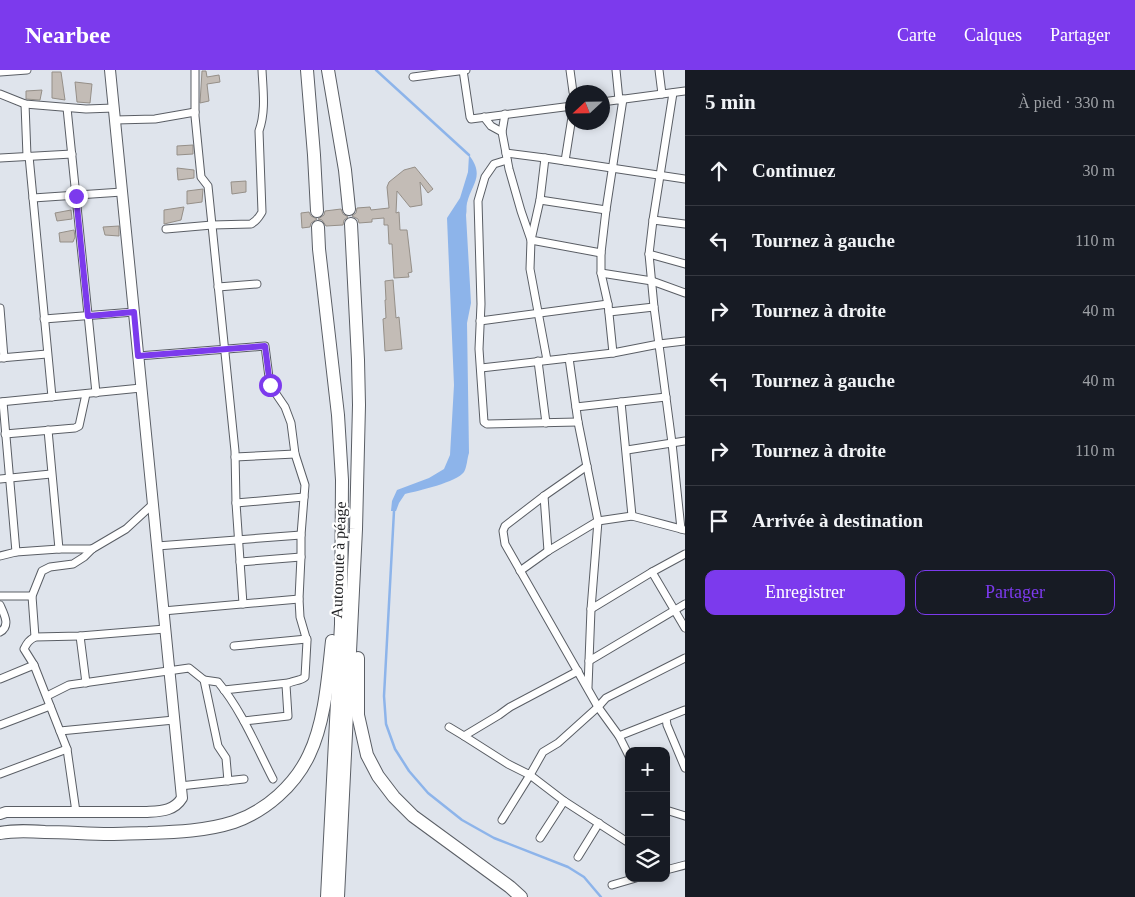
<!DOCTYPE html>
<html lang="fr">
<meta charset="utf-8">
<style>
body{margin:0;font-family:"Times New Roman",serif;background:#20242c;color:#f1f3f6}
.controls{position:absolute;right:15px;bottom:15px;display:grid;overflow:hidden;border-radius:10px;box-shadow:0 2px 8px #0003}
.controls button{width:45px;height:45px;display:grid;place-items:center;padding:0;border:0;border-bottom:1px solid #363941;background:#171b24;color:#f1f3f6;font:25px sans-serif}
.compass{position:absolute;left:565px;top:15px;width:45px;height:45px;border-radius:50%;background:#171b24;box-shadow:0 2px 8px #0003;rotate:248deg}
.stop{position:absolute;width:15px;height:15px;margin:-11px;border:4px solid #7c3aed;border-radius:50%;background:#fff}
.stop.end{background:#7c3aed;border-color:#fff;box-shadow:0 1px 5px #0008}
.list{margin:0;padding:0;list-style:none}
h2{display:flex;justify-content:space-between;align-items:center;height:65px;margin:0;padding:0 20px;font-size:21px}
h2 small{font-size:16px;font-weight:400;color:#9ea1a6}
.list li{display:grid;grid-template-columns:32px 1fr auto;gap:15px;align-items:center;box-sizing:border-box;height:70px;padding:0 20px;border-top:1px solid #363941}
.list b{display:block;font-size:19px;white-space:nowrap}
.list em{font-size:16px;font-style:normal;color:#9ea1a6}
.actions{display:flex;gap:10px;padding:15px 20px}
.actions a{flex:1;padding:11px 0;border:1px solid #7c3aed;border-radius:10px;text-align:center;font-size:18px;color:#7c3aed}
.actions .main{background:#7c3aed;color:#fff}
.icon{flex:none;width:28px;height:28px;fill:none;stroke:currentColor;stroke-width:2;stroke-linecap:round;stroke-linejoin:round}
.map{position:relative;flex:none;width:685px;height:827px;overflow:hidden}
header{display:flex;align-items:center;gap:30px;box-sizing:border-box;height:70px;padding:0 25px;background:#7c3aed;color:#fff}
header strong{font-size:24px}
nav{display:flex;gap:28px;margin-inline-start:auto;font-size:18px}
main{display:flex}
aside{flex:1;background:#171b24}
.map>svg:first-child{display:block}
.water{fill:#8db4ea}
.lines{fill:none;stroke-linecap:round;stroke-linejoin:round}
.stream{stroke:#8db4ea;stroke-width:2.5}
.building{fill:#c3bcb6;stroke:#958f88}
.street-casing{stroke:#5a5e65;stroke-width:9}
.secondary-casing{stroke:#5a5e65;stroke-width:12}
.highway-casing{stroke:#5a5e65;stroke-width:14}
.street{stroke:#fff;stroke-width:7}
.secondary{stroke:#fff;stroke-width:10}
.highway{stroke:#fff;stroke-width:12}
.route{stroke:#7c3aed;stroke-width:6}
.labels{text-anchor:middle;stroke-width:4.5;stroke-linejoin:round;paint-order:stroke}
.street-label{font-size:16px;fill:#1e1f22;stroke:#fff}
</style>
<header>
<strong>Nearbee</strong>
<nav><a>Carte</a><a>Calques</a><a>Partager</a></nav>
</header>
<main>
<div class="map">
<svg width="685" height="827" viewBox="0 0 685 827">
<rect width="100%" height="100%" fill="#dfe4ec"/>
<path class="water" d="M469 85C485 106 472 113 467 133 466 137 467 141 466 145L471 233 467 253 469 383C467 389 467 397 464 402 457 412 418 421 405 424L399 433 396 441H391L392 431 397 420 429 408 444 399 450 385 454 315 447 148 460 128 468 102Z"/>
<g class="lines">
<g class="stream">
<polyline points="376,0 469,85"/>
<polyline points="394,441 384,626 386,654 395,679 409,701 428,723 462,750 494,768 568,797 584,807 601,827"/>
</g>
</g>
<g class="building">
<polygon points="202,1 206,1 207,7 219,5 220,12 207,14 209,31 200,33"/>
<polygon points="52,2 61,2 65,30 52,28"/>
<polygon points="75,12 92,14 90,33 77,32"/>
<polygon points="42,20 40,30 26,29 26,21"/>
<polygon points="193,75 193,84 177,85 177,76"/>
<polygon points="415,97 433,119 428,123 420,112 422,135 410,137 397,121 396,143 399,142 400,160 407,160 412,202 408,203 409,207 394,208 392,174 389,174 388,155 384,155 384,148 372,149 372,152 359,153 358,149 352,146 356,143 357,138 370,137 371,140 389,138 387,117 389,112 404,100"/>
<polygon points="177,98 194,100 194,108 178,110"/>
<polygon points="246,111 246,122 232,124 231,112"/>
<polygon points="203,119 202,132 187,134 187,121"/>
<polygon points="184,137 181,150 164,154 164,140"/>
<polygon points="341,139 343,144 348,147 344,150 343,155 326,156 322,150 318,149 324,145 325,141"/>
<polygon points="71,140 72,149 57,151 55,143"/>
<polygon points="309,142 311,146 317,149 311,153 310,157 302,158 301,143"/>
<polygon points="119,156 119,166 105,165 103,157"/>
<polygon points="74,160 75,167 73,172 60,172 59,163"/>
<polygon points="393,210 396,248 399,247 402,279 385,281 383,249 386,248 385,230 386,230 385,211"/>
</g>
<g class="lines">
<g class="street-casing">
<g id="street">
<polyline points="195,0 195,46 201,107 208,116 235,381 236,433 243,534"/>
<polyline points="463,0 470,47 471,49 572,36"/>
<polyline points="570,0 573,22"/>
<polyline points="616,0 619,30"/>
<polyline points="659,0 662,24"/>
<polyline points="0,2 27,0"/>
<polyline points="413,7 466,0"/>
<polyline points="673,23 653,150 649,184 654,237 672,373 681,459"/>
<polyline points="0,24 25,34 86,39 114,38"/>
<polyline points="602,32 685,21"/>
<polyline points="25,34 27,86"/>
<polyline points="67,38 96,323"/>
<polyline points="484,47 491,56 502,62 509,99 521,141 531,170 530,199 547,290"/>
<polyline points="115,50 155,49 195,42"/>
<polyline points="502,62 505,44"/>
<polyline points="506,83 545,88 685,109"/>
<polyline points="29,86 52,327"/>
<polyline points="0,88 72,84"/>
<polyline points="507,90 494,94 485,107 478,131 481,234 479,279 484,352 487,354 578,352"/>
<polyline points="565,91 572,47"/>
<polyline points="33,128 122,122"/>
<polyline points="540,130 545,88"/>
<polyline points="653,150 685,154"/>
<path d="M166 159 212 155 251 154C257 151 259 147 262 142L259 61C266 41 263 21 262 0"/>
<polyline points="601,183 531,170 540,130 606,140"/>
<polyline points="649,184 685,194"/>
<polyline points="601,203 652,211 685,223"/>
<polyline points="218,217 257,214"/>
<polyline points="0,238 4,288"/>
<polyline points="609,242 654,237"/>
<polyline points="44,249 134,242"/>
<polyline points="480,251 608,234"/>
<polyline points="613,283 608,234 601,203 601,183 606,140 623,29"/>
<path d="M138 286 265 276 270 315 285 337 291 353 295 384 305 415 301 465V487L299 529 300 547 307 571 305 607C299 612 291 610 286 615L288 646 244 651"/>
<polyline points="0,288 47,284"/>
<polyline points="569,288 578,352 598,451 591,539 588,617"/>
<polyline points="538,291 546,353"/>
<polyline points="481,298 613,283 659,274 685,271"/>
<polyline points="0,332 141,318"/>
<polyline points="3,332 16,482"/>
<polyline points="621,332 632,446"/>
<polyline points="576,337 666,327"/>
<polyline points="48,360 59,479"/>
<polyline points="5,364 75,358 79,356 86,324"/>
<polyline points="627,380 685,371"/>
<polyline points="235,387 295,384"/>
<polyline points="587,396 544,426 505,456 503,461 505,474 598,637 619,666 685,640"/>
<polyline points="0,409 51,404"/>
<polyline points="544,426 548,481"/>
<polyline points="236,433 304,427"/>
<polyline points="157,476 301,465"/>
<polyline points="0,486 16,482 59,479 92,479"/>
<polyline points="240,492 301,487"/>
<polyline points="520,501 548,481 598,451 632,446 685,460"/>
<polyline points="652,502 685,558"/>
<polyline points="0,526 32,526"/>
<path d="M0 535C4 544 11 556 0 562"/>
<polyline points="591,539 652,502 685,484"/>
<polyline points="163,541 299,529"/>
<polyline points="80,566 86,613"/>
<polyline points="35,567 32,526 42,501 50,497 73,494 84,487 92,479 126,459 153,434"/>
<polyline points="234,576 307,569"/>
<polyline points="589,591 685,534"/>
<polyline points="578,601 510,637 499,645 464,666 508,694 530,705 543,682 558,673 598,637 606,628 685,588"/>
<polyline points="0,609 34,595"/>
<path d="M204 610 218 612C242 641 256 676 273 709"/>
<polyline points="224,620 288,613"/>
<polyline points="47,626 69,615 189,598 204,610 218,676 226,688 228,711"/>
<polyline points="666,648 667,655 685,698"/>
<polyline points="0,655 50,636"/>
<polyline points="449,657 464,666"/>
<polyline points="60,661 174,650"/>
<polyline points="619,666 629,686"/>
<polyline points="0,704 67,679"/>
<polyline points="180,716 244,709"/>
<polyline points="666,740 685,746"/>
<path d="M76 742 67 679 34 595 24 579C27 573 29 570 35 567L80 566 165 559"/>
<polyline points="502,750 530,705 564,731 629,773"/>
<polyline points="540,768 564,731"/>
<polyline points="578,787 599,753"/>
<polyline points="666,800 685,795"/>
<polyline points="612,815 636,808"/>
</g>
</g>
<g class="secondary-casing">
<path id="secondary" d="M0 744 6 742H147C161 741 174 741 182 728L110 0"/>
</g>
<g class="highway-casing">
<g id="highway">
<polyline points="307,0 314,85 317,141"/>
<polyline points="328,0 345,100 349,139"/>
<polyline points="318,157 319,179 338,345 342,410 341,554 327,827"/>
<polyline points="358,588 358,645 367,685 378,706 394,727 413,746 510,817 521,827"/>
<path d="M0 763C15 760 30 761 45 762 67 762 88 764 110 764 122 764 135 763 148 763 177 762 206 761 234 752 266 741 295 715 309 685 325 652 328 607 332 571"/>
<polyline points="338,827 356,459 359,335 358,290 351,154"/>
</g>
</g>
<use href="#street" class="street"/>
<use href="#secondary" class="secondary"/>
<use href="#highway" class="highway"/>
</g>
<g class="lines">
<polyline class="route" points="76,126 88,246 134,242 138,286 265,276 270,315"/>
</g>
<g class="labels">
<g class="street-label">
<text transform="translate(338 490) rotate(-88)" y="6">Autoroute à péage</text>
</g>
</g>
</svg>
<div class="controls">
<button>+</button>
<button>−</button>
<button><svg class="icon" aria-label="layers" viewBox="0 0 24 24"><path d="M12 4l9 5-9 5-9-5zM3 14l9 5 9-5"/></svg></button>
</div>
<svg class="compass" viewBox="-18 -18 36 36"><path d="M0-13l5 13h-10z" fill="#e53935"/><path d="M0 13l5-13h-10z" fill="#9ea1a6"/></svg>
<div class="stop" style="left:270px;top:315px"></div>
<div class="stop end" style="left:76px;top:126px"></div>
</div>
<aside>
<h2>5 min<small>À pied · 330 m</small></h2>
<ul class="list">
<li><svg class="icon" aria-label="ahead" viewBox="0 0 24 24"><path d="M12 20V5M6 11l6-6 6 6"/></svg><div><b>Continuez</b></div><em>30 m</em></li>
<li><svg class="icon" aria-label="left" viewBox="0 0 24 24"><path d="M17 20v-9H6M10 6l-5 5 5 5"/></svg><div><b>Tournez à gauche</b></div><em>110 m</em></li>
<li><svg class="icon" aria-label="right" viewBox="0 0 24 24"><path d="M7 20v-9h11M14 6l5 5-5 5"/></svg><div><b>Tournez à droite</b></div><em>40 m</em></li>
<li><svg class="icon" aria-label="left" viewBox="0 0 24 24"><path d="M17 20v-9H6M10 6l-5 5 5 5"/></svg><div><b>Tournez à gauche</b></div><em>40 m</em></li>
<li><svg class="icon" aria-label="right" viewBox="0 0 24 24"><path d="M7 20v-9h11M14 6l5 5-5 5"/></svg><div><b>Tournez à droite</b></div><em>110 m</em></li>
<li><svg class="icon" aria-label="arrive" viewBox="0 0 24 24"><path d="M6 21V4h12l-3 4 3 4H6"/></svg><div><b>Arrivée à destination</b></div></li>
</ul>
<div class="actions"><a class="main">Enregistrer</a><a>Partager</a></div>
</aside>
</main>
